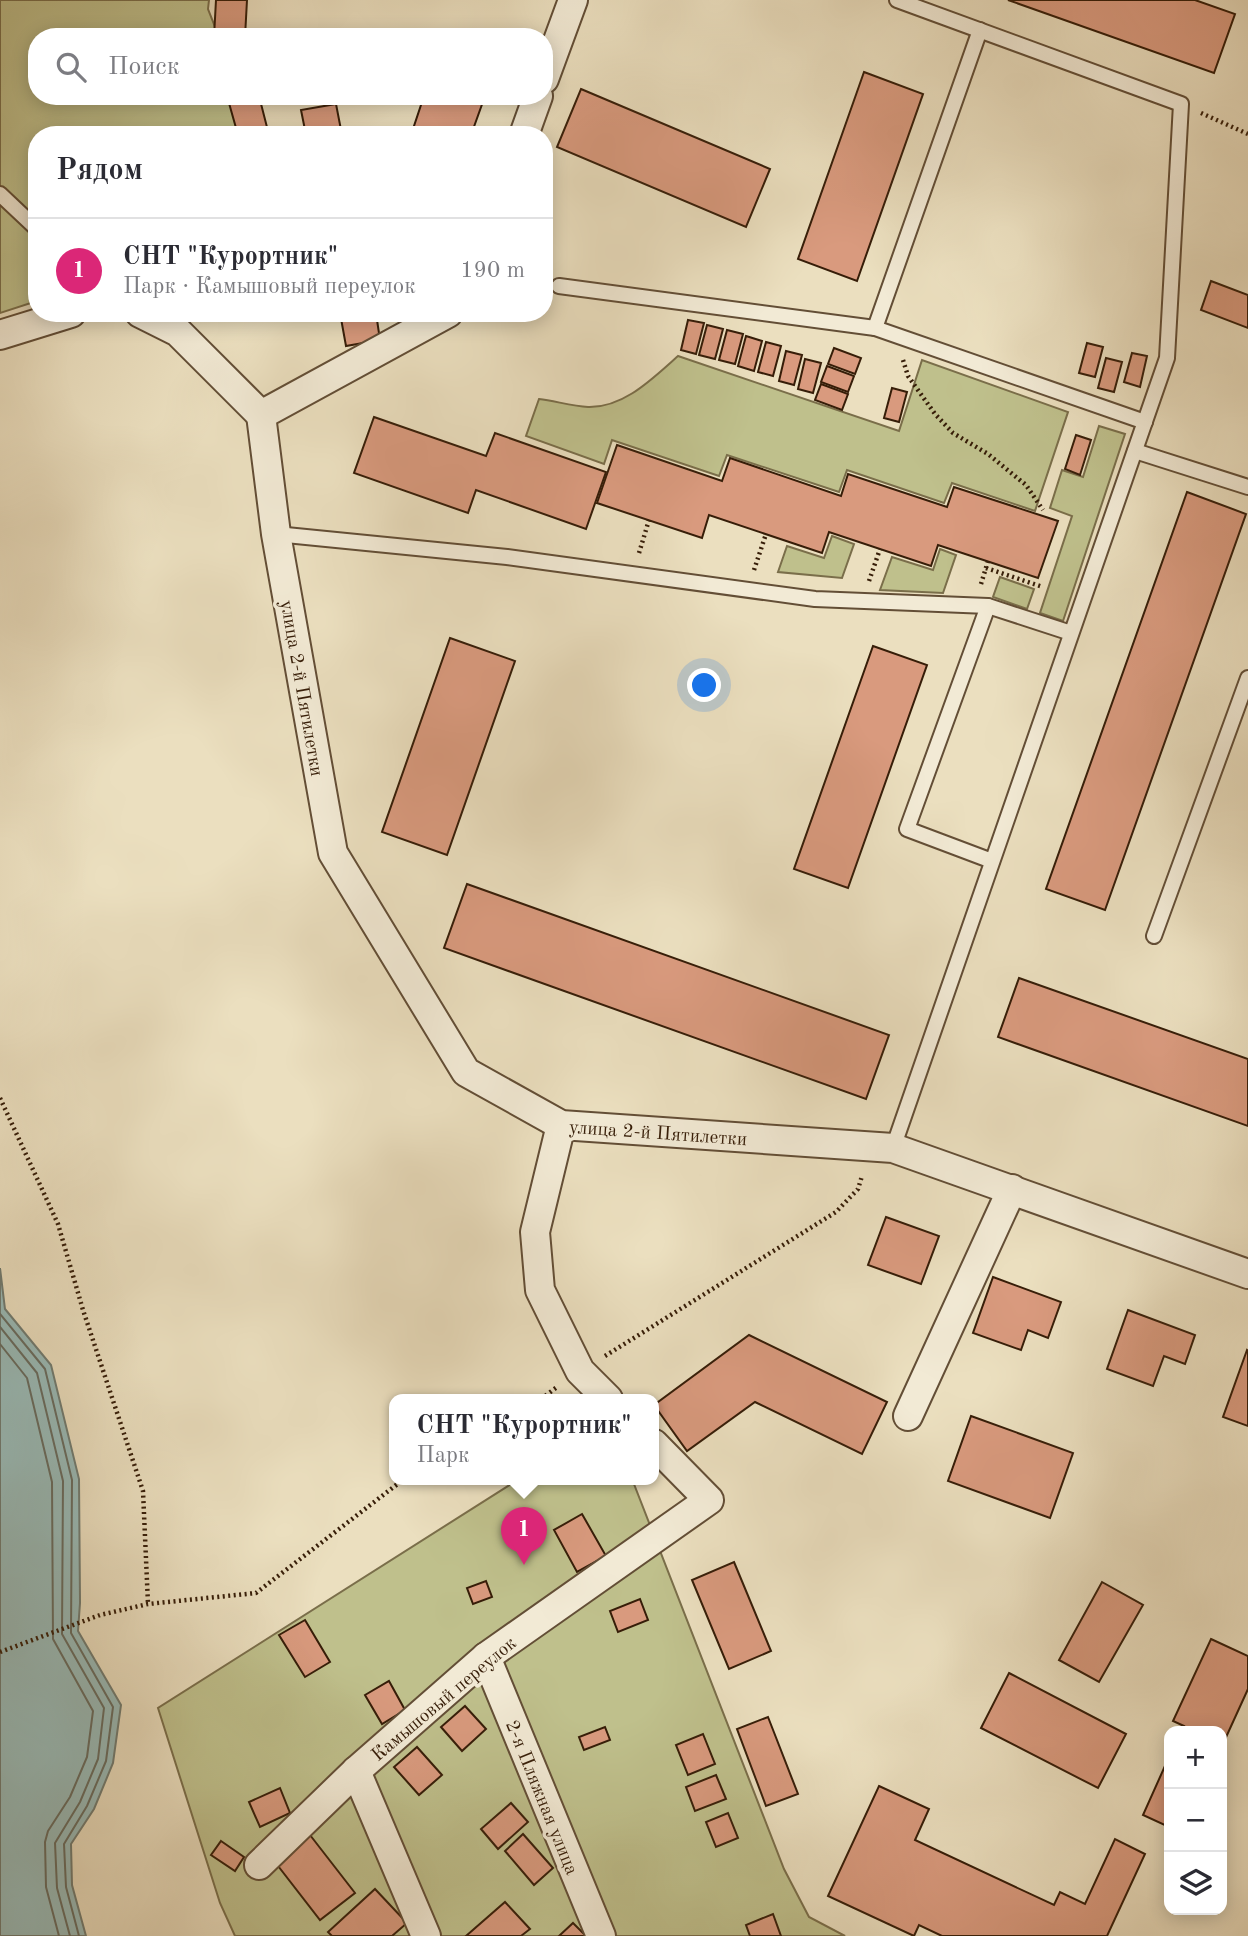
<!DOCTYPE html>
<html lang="ru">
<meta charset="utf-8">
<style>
body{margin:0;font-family:"Old Standard TT",serif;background:#f7f7f7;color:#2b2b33}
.controls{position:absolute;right:21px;bottom:21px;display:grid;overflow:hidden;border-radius:14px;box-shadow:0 4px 18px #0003}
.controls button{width:63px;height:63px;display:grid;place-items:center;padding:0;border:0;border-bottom:2px solid #e1e1e2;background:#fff;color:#2b2b33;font:35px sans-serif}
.you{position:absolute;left:705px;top:686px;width:24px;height:24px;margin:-18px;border:5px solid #fff;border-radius:50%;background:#1a73e8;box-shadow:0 0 0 10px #1a73e833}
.badge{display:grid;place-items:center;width:46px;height:46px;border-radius:50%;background:#db2777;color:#fff;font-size:23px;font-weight:700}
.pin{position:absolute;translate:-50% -58px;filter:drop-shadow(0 2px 4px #0008)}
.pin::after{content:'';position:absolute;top:37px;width:24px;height:21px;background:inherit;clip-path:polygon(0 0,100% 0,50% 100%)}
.popup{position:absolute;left:389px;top:1394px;width:270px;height:91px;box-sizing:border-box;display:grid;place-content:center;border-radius:14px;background:#fff;filter:drop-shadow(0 2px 5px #0005);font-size:23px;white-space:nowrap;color:#7c7c81}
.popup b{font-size:26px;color:#2b2b33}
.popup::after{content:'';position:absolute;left:50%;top:100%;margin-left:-14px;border:14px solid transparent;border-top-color:#fff}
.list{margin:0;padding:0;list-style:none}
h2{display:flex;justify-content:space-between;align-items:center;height:91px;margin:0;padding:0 28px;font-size:30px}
h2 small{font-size:23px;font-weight:400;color:#7c7c81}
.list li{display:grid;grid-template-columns:46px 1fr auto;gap:21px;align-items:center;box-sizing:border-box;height:105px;padding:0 28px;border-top:2px solid #e1e1e2}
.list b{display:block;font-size:26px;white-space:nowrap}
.list p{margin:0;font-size:23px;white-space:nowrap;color:#7c7c81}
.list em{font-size:23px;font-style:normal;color:#7c7c81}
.icon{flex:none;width:38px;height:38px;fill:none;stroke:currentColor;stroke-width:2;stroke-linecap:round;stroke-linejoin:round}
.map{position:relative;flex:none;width:1248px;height:1936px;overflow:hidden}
.search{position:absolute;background:#fff;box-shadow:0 4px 18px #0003;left:28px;top:28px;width:525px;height:77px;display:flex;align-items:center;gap:18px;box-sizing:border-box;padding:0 24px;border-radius:28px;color:#7c7c81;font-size:26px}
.panel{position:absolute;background:#fff;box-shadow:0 4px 18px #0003;left:28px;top:126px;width:525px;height:196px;border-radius:28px}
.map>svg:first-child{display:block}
.green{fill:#bfc08c;stroke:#7a6e4a;stroke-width:2}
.water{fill:#99bbb8;stroke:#717c72;stroke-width:2}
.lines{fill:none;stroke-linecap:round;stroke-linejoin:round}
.shore{stroke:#686c60;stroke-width:2}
.building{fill:#d99a7e;stroke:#361d08;stroke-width:2}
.lane-casing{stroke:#634e36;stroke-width:18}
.street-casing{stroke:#634e36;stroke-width:32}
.path{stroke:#361d08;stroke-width:4.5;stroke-dasharray:2 3.5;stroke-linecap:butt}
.lane{stroke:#f2ead5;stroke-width:14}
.street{stroke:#f2ead5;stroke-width:28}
.labels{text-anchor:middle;stroke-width:7;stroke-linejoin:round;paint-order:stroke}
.street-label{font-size:19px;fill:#361d08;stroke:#f2ead5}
</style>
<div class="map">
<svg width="1248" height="1936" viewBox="0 0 1248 1936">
<rect width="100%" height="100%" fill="#ebdfbf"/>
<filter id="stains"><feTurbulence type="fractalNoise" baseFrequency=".00286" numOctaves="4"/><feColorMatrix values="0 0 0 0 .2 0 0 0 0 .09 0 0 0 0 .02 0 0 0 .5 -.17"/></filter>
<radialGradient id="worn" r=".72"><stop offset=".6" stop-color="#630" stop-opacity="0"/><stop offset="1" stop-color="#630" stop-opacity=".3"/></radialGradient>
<g class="green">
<polygon points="0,0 209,0 208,9 219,37 37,37 37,96 242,96 252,122 228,135 37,135 37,301 0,313"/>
<path d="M678 356 899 431 922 360 1068 412 1035 511 952 483 944 503 847 470 839 492 727 455 719 476 612 440 604 464 526 436 539 399C555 401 572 406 588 407 624 408 653 378 678 356Z"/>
<polygon points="1099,426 1125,434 1063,621 1040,613 1072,516 1050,508 1062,470 1083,477"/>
<polygon points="832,536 854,544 842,578 778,572 787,546 824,558"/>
<polygon points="940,549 956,555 943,593 880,590 892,557 933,570"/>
<polygon points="1000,577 1034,589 1027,609 993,597"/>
<polygon points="519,1479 632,1479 784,1869 809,1917 845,1936 235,1936 220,1903 158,1708"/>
</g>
<polygon class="water" points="0,1268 5,1309 51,1365 79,1479 80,1603 78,1631 121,1705 113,1763 94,1809 71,1844 72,1885 86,1936 0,1936"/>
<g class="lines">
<g class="shore">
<polyline points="0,1314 45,1369 72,1480 71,1633 113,1707 106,1761 87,1806 64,1844 66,1887 79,1936"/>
<polyline points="0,1327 37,1373 63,1481 62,1634 104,1708 98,1759 80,1802 55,1843 57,1888 70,1936"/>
<polyline points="0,1344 27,1378 52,1482 53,1639 93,1711 87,1757 70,1797 48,1831 45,1842 46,1887 59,1936"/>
</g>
</g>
<g class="building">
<polygon points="216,0 247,0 245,37 214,37"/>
<polygon points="1008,0 1195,0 1235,14 1214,73"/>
<polygon points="864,72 923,94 857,281 798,259"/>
<polygon points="581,89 770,169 746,227 557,147"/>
<polygon points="227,96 259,96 269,135 238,135"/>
<polygon points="424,96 485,96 471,135 411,135"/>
<polygon points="336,104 342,135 306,135 301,110"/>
<polygon points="1211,281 1248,295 1248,328 1201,310"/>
<polygon points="340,313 376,313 380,340 346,346"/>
<polygon points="688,320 704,323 696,354 681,350"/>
<polygon points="707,325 723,329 715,359 699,355"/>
<polygon points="727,330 743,334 735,364 719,360"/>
<polygon points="746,336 762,341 754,371 738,366"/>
<polygon points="766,342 781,346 773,376 758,372"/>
<polygon points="1087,343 1103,347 1095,377 1079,373"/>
<polygon points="834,348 861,358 855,374 828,364"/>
<polygon points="786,351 802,355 794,385 779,381"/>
<polygon points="1132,353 1147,356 1140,387 1124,382"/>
<polygon points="1106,358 1122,362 1114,392 1098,388"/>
<polygon points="805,359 821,363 813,393 798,389"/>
<polygon points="827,366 854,376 848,392 821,382"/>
<polygon points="821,384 848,394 842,410 815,400"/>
<polygon points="892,388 907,392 899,422 884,418"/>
<polygon points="374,417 486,456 495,433 606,472 586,529 476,490 468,513 354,473"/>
<polygon points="1076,435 1091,440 1080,475 1065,469"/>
<polygon points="617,445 722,481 730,458 841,496 848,474 947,507 954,487 1058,521 1038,578 938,545 931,566 829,532 822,553 709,515 702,538 597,503"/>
<polygon points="1187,492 1246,514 1105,910 1046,889"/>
<polygon points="450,638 515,661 447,855 382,832"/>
<polygon points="873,646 927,665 848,888 794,869"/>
<polygon points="467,884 889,1035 866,1099 444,948"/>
<polygon points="1019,978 1248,1059 1248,1126 998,1037"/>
<polygon points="886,1217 939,1236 921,1284 868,1265"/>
<polygon points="993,1277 1061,1302 1048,1338 1028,1330 1021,1350 973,1333"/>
<polygon points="1128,1310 1195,1335 1185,1364 1164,1356 1153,1386 1107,1369"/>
<polygon points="749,1335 887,1402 862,1454 755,1402 687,1451 654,1405"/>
<polygon points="1247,1350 1248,1351 1248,1426 1223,1417"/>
<polygon points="971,1416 1073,1453 1050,1518 948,1481"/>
<polygon points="582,1514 606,1556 577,1572 554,1530"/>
<polygon points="734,1562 771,1651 729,1669 692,1580"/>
<polygon points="486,1581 492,1597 473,1604 467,1588"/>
<polygon points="1102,1582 1143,1605 1099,1682 1059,1660"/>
<polygon points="640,1599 648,1620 618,1632 610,1611"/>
<polygon points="305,1620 330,1662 305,1677 279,1635"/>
<polygon points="1211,1639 1248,1656 1248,1689 1222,1746 1222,1731 1181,1731 1184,1726 1173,1721"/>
<polygon points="1009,1673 1126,1734 1098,1788 981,1728"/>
<polygon points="389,1681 405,1710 382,1724 365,1695"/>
<polygon points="465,1706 486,1729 462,1751 441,1727"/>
<polygon points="768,1717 798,1794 766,1806 737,1729"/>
<polygon points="605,1727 610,1740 584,1750 579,1737"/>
<polygon points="703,1734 715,1764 688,1775 676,1745"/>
<polygon points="417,1747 442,1775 419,1795 394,1767"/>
<polygon points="1169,1757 1169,1827 1143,1815"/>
<polygon points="716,1775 726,1799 695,1811 686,1787"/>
<polygon points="879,1786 929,1809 915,1840 1054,1905 1060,1892 1085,1904 1115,1839 1145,1854 1107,1936 942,1936 919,1925 914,1936 828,1896"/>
<polygon points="280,1788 290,1813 260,1827 249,1802"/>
<polygon points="511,1803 528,1822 498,1849 481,1829"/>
<polygon points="728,1813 738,1838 716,1847 706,1822"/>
<polygon points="523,1834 553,1868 534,1885 505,1851"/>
<polygon points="310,1835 355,1893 320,1920 275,1862"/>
<polygon points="221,1841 244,1857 235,1871 211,1855"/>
<polygon points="375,1889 407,1923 392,1936 332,1936 328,1932"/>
<polygon points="505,1902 530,1929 521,1936 466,1936"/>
<polygon points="773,1914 781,1936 750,1936 746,1925"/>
<polygon points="573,1923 586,1936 559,1936"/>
</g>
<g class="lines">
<g class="lane-casing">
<g id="lane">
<polyline points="0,194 37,229"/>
<polyline points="559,286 875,328 1145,422"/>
<polyline points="875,328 980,30"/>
<polyline points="1135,451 1248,487"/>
<polyline points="276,534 507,557 815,599 988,606 1071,633"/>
<polyline points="988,606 907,829 992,861"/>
<polyline points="1154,936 1248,678"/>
<polyline points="893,1148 1167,358 1181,104 897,0"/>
</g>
</g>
<g class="street-casing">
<g id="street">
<polyline points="544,79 573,0"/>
<polyline points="524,135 538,96"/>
<polyline points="140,313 178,332 261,415"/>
<polyline points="448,313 261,415 276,534 333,853 466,1072 561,1125 893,1148 1248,1274"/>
<polyline points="0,335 71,313"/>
<polyline points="561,1125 535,1232 540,1290 580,1371 608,1399"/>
<polyline points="908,1416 1012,1189"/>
<polyline points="486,1657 601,1936"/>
<polyline points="356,1771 426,1936"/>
<polyline points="259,1865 356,1771 486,1657 709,1500 654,1444"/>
</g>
</g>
<g class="path">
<polyline points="1201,113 1248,134"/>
<polyline points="903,360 908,376 935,414 953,433 988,454 1026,485 1043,510"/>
<polyline points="639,553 649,520"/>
<polyline points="986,568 1043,587"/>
<polyline points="754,570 766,534"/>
<polyline points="869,581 880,549"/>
<polyline points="981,584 988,561"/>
<polyline points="0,1098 58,1224 83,1310 143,1491 148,1604"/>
<polyline points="605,1356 836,1212 858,1189 862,1176"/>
<polyline points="541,1399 557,1387"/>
<polyline points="0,1652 100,1615 148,1604 256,1593 404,1479"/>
</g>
<use href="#lane" class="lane"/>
<use href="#street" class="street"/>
</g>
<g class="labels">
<g class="street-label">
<text transform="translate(303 688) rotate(80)" y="7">улица 2-й Пятилетки</text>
<text transform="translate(658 1132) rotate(4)" y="7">улица 2-й Пятилетки</text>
<text transform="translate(443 1698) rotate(-40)" y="7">Камышовый переулок</text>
<text transform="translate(543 1797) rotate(68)" y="7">2-я Пляжная улица</text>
</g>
</g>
<rect width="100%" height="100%" filter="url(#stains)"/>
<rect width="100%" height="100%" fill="url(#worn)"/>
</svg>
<div class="controls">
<button>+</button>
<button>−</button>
<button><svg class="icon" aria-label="layers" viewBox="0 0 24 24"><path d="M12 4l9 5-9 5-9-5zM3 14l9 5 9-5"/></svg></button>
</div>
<div class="you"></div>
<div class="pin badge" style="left:524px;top:1565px">1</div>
<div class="popup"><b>СНТ &quot;Курортник&quot;</b>Парк</div>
<div class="search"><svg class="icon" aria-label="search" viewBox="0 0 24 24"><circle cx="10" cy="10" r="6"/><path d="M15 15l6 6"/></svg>Поиск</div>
<section class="panel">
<h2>Рядом<small></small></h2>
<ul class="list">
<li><span class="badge">1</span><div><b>СНТ &quot;Курортник&quot;</b><p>Парк · Камышовый переулок</p></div><em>190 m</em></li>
</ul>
</section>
</div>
